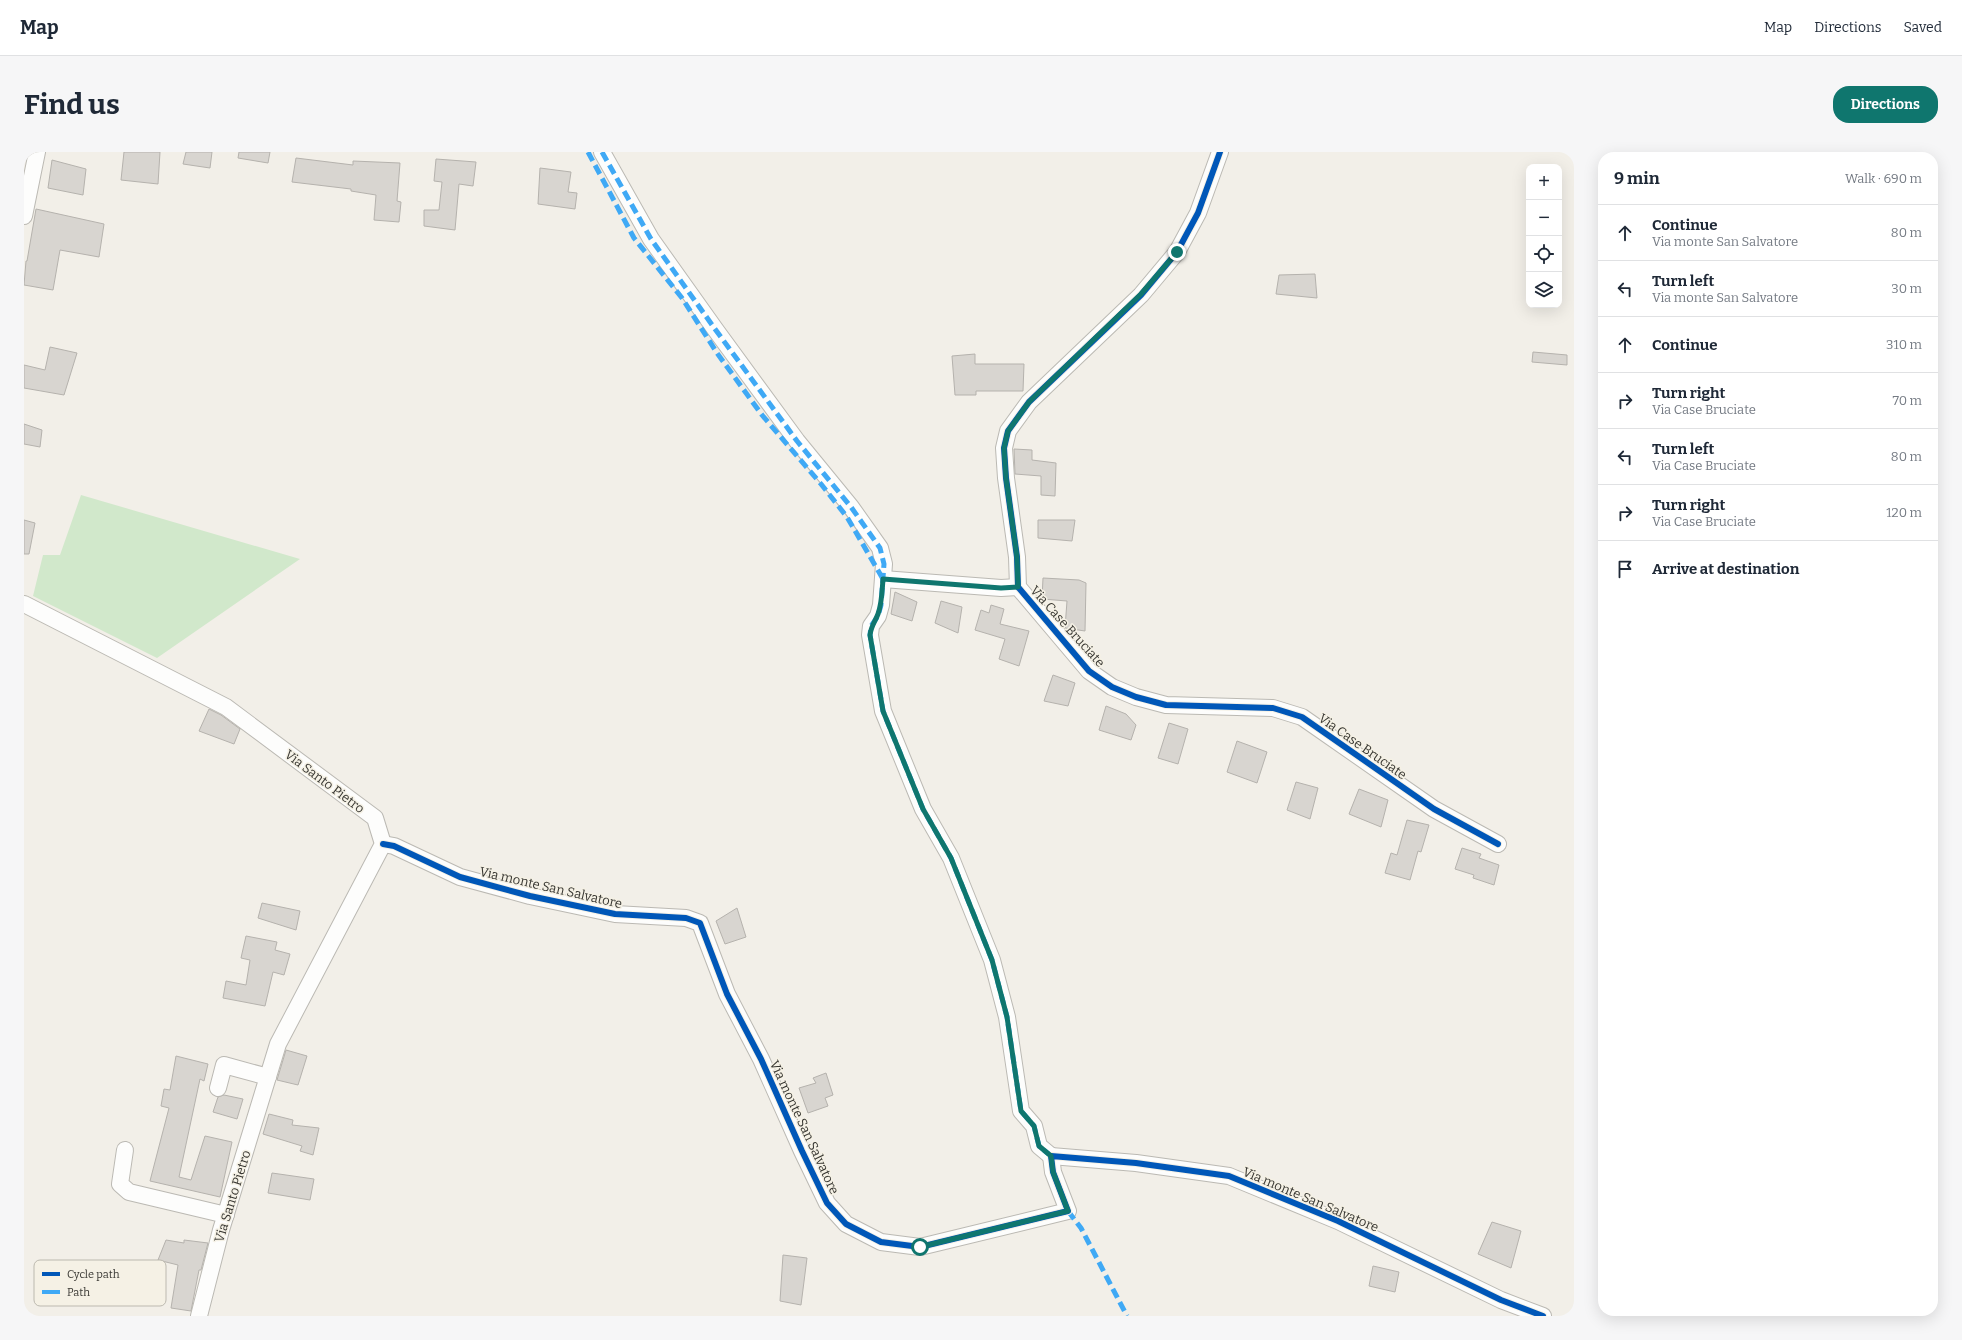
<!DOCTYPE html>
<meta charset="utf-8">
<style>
body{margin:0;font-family:Bitter,serif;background:#f6f6f7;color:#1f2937}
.controls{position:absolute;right:12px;top:12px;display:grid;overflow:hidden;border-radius:8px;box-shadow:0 4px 16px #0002}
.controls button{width:36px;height:36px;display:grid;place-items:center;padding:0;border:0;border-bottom:1px solid #e0e1e3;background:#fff;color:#1f2937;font:20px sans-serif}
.stop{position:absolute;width:12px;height:12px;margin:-9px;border:3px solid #0f766e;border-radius:50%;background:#fff}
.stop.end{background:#0f766e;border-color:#fff;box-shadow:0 1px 4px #0008}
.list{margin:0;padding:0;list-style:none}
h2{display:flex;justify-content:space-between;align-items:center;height:52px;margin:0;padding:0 16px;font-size:17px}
h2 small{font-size:13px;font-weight:400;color:#747a83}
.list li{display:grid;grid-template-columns:26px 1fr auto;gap:12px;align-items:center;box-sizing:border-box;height:56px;padding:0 16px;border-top:1px solid #e0e1e3}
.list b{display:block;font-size:15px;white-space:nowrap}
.list p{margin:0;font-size:13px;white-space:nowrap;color:#747a83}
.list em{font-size:13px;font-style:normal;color:#747a83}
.icon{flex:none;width:22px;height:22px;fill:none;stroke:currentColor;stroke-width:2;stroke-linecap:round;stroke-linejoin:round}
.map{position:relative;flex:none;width:1550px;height:1164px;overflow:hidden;border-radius:16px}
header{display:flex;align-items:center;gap:24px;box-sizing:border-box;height:56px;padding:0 20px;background:#fff;border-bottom:1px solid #e0e1e3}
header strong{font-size:19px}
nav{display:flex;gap:22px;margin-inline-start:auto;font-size:14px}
.intro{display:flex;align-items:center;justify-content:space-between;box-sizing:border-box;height:96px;padding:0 24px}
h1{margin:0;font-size:28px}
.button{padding:10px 18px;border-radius:16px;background:#0f766e;color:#fff;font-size:14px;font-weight:700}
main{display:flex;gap:24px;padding:0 24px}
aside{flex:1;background:#fff;border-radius:16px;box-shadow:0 4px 16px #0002}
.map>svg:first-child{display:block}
.green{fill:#d1e8cb}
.building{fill:#d8d5d0;stroke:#b5b2ad}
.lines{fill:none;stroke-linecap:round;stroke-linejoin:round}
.minor-casing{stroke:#bbb9b3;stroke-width:18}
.minor{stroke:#fdfdfc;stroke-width:16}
.quiet{stroke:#3fa9f5;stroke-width:5;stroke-dasharray:10 5;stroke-linecap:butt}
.cycleway-casing{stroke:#f5f1e5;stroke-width:8}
.cycleway{stroke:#0057b8;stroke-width:6}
.route{stroke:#0f766e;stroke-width:5}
.labels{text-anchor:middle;stroke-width:3;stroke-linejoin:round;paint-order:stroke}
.street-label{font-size:13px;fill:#383732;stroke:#f5f1e5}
.key{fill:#f5f1e5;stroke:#bcb9af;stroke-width:1}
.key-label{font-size:11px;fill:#383732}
</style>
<header>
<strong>Map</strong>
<nav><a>Map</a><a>Directions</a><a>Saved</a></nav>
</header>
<div class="intro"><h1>Find us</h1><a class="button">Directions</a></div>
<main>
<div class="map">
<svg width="1550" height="1164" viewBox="0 0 1550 1164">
<rect width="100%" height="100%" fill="#f2efe8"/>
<polygon class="green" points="57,343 276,407 133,506 9,444 19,403 36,403"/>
<g class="building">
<polygon points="100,0 136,0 134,32 97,28"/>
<polygon points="162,0 188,0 186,16 159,12"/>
<polygon points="215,0 246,0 244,11 214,6"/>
<polygon points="272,6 329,13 329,9 376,11 373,49 377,50 375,70 350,68 352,43 327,39 327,37 268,30"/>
<polygon points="412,7 452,10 449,34 435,32 431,78 400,74 400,58 415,58 418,30 410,29"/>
<polygon points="28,8 62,17 59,43 24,36"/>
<polygon points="516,16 547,20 544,40 553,41 551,57 514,52"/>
<polygon points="12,57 80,72 75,105 36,98 29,138 0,133 2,109 3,109"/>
<polygon points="1291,122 1293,146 1252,142 1255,123"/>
<polygon points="26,195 53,201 40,243 0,236 0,213 21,218"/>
<polygon points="1509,200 1543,203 1543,213 1508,210"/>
<polygon points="951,202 951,212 1000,212 999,239 952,239 952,243 931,243 928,204"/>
<polygon points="0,272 18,278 16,295 0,292"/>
<polygon points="990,297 1008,298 1008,308 1032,311 1031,344 1017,343 1017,324 991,322"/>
<polygon points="0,368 11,371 5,402 0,402"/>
<polygon points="1014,368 1051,368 1048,389 1014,386"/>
<polygon points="1019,426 1055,428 1062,431 1061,479 1041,476 1043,449 1018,447"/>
<polygon points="871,440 893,450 888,469 867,462"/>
<polygon points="917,449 938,455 934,481 911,471"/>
<polygon points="967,453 980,457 976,472 1005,479 995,514 975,507 981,487 951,478 957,458 965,461"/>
<polygon points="1029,523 1051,531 1044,554 1020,549"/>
<polygon points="1082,554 1102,562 1112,573 1107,588 1075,578"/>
<polygon points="185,557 197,563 216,577 210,592 175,579"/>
<polygon points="1145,571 1164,577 1154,612 1134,606"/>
<polygon points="1213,589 1243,600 1233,631 1203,620"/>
<polygon points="1272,630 1294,636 1286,667 1263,658"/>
<polygon points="1335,637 1364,648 1357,675 1325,662"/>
<polygon points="1383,668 1405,673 1397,700 1394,699 1386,728 1361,721 1367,701 1373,703"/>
<polygon points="1438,696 1457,702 1455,706 1475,713 1470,733 1449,726 1450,723 1431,717"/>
<polygon points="238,751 276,759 272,778 234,766"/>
<polygon points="713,756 722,785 701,792 692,769"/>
<polygon points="222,784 253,790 251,798 266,802 260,823 249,820 241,854 199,846 202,829 222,833 226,808 217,806"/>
<polygon points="262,898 283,904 274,933 253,928"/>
<polygon points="152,904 184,912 180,929 176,927 155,1025 167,1028 181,984 208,990 196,1045 126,1029 145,956 137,954 140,937 146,938"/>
<polygon points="802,921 809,943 801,946 804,954 784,961 775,936 792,931 789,926"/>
<polygon points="200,943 219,947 213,967 189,960 194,945"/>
<polygon points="245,962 269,968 268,973 295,976 289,1003 276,999 278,994 239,982"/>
<polygon points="248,1021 290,1027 286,1048 244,1041"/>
<polygon points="1468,1070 1497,1079 1487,1116 1454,1102"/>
<polygon points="142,1088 160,1091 160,1088 184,1091 177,1118 175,1118 167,1159 147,1156 154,1113 134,1108"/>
<polygon points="759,1103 783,1106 777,1153 756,1149"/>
<polygon points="1349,1114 1375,1120 1371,1140 1345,1134"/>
</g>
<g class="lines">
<g class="minor-casing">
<g id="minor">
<polyline points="578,0 627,87 691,177 773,289 827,355 856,396 860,412 857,453 854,464 847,474 846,483 859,559 899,657 927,706 968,808 983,865 997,959 1010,974 1015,994 1027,1004"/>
<polyline points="1196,0 1174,61 1153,100 1117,143 1005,250 984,279 980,296 982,326 993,405 994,435 1065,519 1088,535 1112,545 1142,553 1249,556 1278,565 1410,657 1474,692"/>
<polyline points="0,64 13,0"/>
<polyline points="859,427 977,436 994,435"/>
<polyline points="0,452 202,555 351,666 359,692 254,892 197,1078 175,1164"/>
<polyline points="359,692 370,694 436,725 506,744 591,762 662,766 676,771 703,842 737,907 778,999 803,1051 822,1072 857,1090 896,1095 1044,1059 1029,1020 1027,1004"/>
<polyline points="194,936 200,913 244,925"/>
<polyline points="101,998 96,1032 105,1040 202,1063"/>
<polyline points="1027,1004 1112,1011 1205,1024 1314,1069 1477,1148 1519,1164"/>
</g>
</g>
<use href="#minor" class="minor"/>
<g class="quiet">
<polyline points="564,0 610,86 658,146 693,201 738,263 797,332 823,365 859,427"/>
<polyline points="578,0 627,87 691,177 773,289 827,355 856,396 860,412 857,453 854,464 847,474 846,483 859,559 899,657 927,706 968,808 983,865 997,959 1010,974 1015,994 1027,1004"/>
<polyline points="1044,1059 1057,1076 1103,1164"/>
</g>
<g class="cycleway-casing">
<g id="cycleway">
<polyline points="1196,0 1174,61 1153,100 1117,143 1005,250 984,279 980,296 982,326 993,405 994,435 1065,519 1088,535 1112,545 1142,553 1249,556 1278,565 1410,657 1474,692"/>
<polyline points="359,692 370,694 436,725 506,744 591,762 662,766 676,771 703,842 737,907 778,999 803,1051 822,1072 857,1090 896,1095 1044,1059 1029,1020 1027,1004 1112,1011 1205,1024 1314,1069 1477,1148 1519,1164"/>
</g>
</g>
<use href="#cycleway" class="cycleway"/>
</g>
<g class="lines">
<path class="route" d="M896 1095 1044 1059 1029 1020 1027 1004 1015 994 1010 974 997 959 983 865 968 808 927 706 899 657 859 559 846 483C847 474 851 470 854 462 858 451 858 439 859 427L977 436 994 435 993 405 982 326 980 296 984 279 1005 250 1117 142 1153 100"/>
</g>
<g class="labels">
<g class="street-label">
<text transform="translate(1044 474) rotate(48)" y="5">Via Case Bruciate</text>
<text transform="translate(1339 594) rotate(35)" y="5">Via Case Bruciate</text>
<text transform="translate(301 629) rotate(37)" y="5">Via Santo Pietro</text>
<text transform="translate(527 735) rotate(13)" y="5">Via monte San Salvatore</text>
<text transform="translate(781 975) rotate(65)" y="5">Via monte San Salvatore</text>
<text transform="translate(208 1044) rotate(-73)" y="5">Via Santo Pietro</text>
<text transform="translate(1287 1047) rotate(23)" y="5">Via monte San Salvatore</text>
</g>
</g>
<rect x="10" y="1108" width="132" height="46" rx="6" class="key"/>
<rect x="18" y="1120" width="18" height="4" fill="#0057b8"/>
<rect x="18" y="1138" width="18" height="4" fill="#3fa9f5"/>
<g class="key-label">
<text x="43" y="1126">Cycle path</text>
<text x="43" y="1144">Path</text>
</g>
</svg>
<div class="controls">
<button>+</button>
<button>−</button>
<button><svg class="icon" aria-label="locate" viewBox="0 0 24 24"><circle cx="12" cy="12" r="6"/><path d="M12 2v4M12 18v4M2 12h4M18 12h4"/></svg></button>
<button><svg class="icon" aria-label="layers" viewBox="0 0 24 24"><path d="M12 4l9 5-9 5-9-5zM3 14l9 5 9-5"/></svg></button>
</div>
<div class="stop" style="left:896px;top:1095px"></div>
<div class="stop end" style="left:1153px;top:100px"></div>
</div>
<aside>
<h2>9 min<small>Walk · 690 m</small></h2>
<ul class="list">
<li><svg class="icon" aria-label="ahead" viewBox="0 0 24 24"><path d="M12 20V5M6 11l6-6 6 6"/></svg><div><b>Continue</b><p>Via monte San Salvatore</p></div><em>80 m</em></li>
<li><svg class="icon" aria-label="left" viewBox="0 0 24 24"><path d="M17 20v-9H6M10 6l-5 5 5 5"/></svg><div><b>Turn left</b><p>Via monte San Salvatore</p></div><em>30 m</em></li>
<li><svg class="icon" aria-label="ahead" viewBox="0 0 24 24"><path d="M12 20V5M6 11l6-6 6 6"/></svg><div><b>Continue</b></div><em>310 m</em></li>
<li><svg class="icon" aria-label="right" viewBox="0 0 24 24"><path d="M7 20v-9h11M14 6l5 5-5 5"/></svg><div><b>Turn right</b><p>Via Case Bruciate</p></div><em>70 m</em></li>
<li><svg class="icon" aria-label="left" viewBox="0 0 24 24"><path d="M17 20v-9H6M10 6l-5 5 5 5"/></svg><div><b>Turn left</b><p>Via Case Bruciate</p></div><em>80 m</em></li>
<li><svg class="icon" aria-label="right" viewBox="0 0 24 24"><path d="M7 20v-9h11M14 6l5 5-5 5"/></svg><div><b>Turn right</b><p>Via Case Bruciate</p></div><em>120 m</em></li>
<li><svg class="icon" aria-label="arrive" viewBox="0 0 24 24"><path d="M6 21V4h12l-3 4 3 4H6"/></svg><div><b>Arrive at destination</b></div></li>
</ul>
</aside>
</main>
